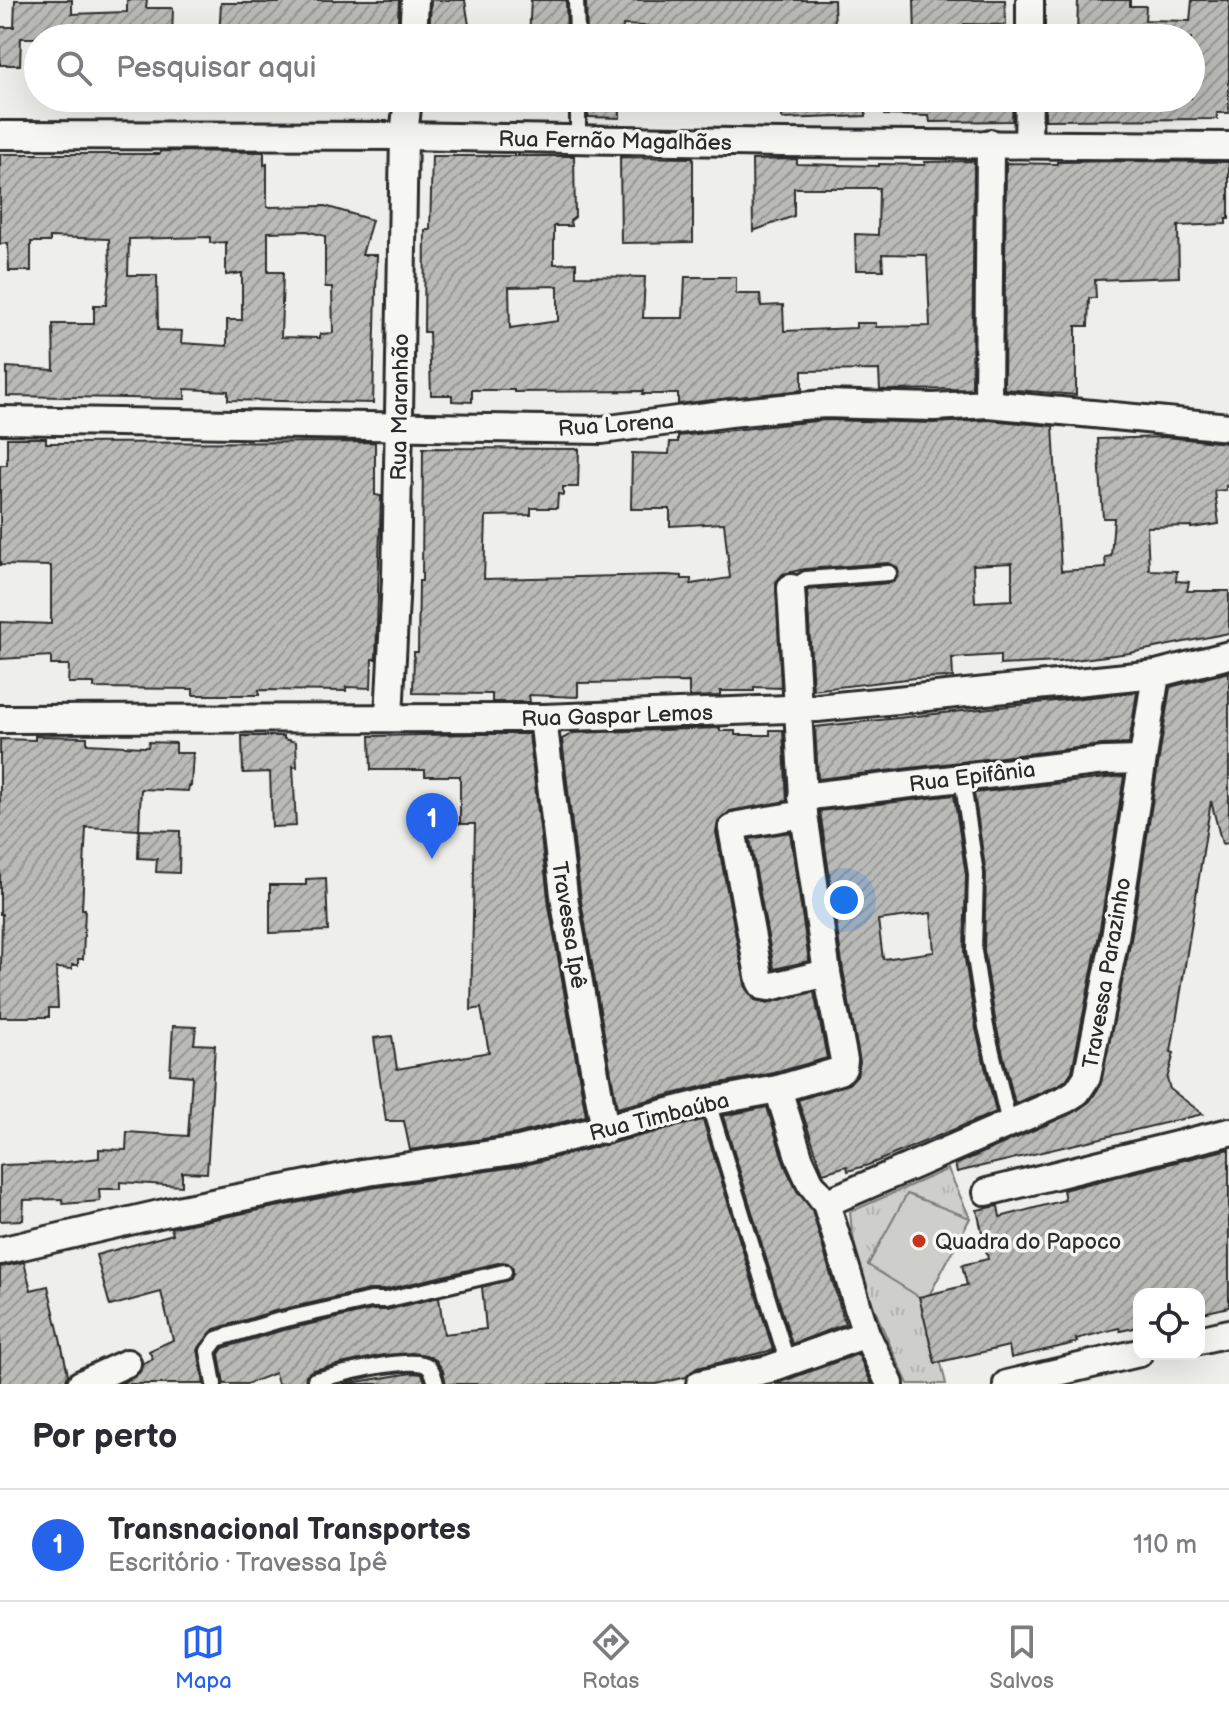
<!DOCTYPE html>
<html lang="pt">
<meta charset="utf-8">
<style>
body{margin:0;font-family:"Balsamiq Sans",sans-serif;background:#f2f2f3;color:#2b2b33}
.controls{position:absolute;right:24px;bottom:24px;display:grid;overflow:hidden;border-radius:16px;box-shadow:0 8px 32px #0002}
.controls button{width:72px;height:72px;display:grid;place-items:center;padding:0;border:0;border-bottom:2px solid #e1e1e2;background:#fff;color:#2b2b33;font:40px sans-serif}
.you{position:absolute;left:844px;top:900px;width:28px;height:28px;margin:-20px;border:6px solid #fff;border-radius:50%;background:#1a73e8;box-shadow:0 0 0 12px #1a73e833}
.badge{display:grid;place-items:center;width:52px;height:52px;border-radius:50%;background:#2563eb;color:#fff;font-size:26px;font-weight:700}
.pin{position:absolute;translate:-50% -66px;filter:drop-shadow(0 2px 4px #0008)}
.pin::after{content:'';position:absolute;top:42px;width:28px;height:24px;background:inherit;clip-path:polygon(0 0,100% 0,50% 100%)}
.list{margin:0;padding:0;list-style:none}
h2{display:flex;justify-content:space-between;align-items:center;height:104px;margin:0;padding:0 32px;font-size:34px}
h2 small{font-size:26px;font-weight:400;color:#7c7c81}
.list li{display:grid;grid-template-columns:52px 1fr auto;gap:24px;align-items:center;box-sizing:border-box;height:112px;padding:0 32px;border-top:2px solid #e1e1e2}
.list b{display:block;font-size:30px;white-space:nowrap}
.list p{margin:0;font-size:26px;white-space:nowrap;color:#7c7c81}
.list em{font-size:26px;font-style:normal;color:#7c7c81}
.icon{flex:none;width:44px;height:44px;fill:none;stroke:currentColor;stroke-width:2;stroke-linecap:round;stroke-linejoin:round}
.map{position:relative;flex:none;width:1229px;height:1384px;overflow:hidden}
.search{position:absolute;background:#fff;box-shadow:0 8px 32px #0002;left:24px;right:24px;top:24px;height:88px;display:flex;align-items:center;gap:20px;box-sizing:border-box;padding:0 28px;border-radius:44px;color:#7c7c81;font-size:30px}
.sheet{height:216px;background:#fff}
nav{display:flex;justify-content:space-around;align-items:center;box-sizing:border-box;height:112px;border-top:2px solid #e1e1e2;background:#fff;font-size:22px;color:#7c7c81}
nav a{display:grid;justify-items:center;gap:4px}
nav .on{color:#2563eb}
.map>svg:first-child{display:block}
.park{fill:url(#park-tufts);stroke:#7c7c7a;stroke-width:2}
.pitch{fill:#cececa;stroke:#7c7c7a;stroke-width:2}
.building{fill:url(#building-hatch);stroke:#2b2b2b;stroke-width:2;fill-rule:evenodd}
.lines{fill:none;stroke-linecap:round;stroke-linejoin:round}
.lane-casing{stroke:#2b2b2b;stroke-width:20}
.street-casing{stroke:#2b2b2b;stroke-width:32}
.lane{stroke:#f6f6f2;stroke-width:14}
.street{stroke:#f6f6f2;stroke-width:26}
.poi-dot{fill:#c8321e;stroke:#f6f6f2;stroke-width:3}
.labels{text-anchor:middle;stroke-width:7;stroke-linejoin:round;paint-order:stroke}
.street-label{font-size:22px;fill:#2b2b2b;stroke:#f6f6f2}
.poi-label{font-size:22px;fill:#2b2b2b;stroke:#f6f6f2;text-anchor:start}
</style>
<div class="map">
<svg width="1229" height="1384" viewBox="0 0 1229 1384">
<defs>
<pattern id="park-tufts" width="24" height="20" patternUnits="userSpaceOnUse" patternTransform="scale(2)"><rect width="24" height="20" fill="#cececa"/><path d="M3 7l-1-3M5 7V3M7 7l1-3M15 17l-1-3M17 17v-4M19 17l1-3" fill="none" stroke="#b1b1ae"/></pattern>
<pattern id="building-hatch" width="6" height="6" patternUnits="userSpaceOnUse" patternTransform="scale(2)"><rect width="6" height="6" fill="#babab7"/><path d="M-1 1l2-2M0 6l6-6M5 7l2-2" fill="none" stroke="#979795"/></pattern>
</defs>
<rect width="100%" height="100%" fill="#eeeeea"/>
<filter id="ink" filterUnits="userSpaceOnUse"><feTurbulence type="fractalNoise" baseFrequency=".0125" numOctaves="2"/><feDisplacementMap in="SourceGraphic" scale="16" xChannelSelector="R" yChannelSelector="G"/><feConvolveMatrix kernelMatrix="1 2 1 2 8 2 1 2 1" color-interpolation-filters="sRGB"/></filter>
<g filter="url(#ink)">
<path class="park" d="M948 1169 970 1218 926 1301 946 1384H908C883 1330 854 1272 850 1212Z"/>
<polygon class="pitch" points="907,1194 970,1218 926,1301 868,1265"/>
<g class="building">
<polygon points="15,0 72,0 72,14 127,12 127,0 147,0 146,8 173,8 172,38 21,38 20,65 0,65 0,27 14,27"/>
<polygon points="279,0 399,0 397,38 219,38 221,3 279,3"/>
<polygon points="431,0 465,0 471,38 429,38"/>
<polygon points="531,0 566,0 567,38 529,38"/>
<polygon points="586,0 834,0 835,32 815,33 815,38 664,38 664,27 623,25 622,38 587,38"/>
<polygon points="914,0 1005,0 1006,25 964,24 964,38 915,38"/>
<polygon points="1078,0 1130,0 1130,6 1146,6 1145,20 1190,21 1192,0 1229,0 1229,113 1217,113 1217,119 1045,120 1045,98 1191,98 1191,38 1077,38"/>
<polygon points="588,98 620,98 620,118 588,117"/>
<polygon points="781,98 865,98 866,116 782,119"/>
<polygon points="885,98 1013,98 1012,121 930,122 929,116 884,115"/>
<path d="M160 151 264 152V165L267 164V207L325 206 372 220 362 255H377L373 403 228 400V391L185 389V399L7 396V367L54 370 53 324H94V305H106L110 273 109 239 50 237V242H31V271H9L8 243 0 244V154H160ZM307 231 325 236V287H332L333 333 320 334V338L281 337 283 272H268V232ZM210 237V243L226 242V275L242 273V320H227V346L181 343 182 331 158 330 157 275H128L129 239Z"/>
<path d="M432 156H574L575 217 570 221 571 226H554V264L576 263V276L645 277 643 318H683L685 277H736V294H760L761 306 783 305 784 331 856 328V323H876V327L930 326 927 255 882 254 883 270H856L855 234 878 235 879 188H794V216L753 231 752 160 797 159V164L879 166V164L925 165V162L974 161 972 389 880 390 879 370 802 371V390L678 404V394H642L643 391 514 392V390H472V402L452 401V395H431L429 332H424L425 230H430ZM558 286V321L510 328 509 287Z"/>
<polygon points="620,157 693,158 693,242 621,243"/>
<polygon points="1123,161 1229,162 1229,219 1226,219 1226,224 1178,226 1179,277 1095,280 1096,298 1089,298 1088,326 1076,326 1076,395 1004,389 1006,163 1057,164 1057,162"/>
<path d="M825 420 934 423 988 420 1053 426 1061 571 1106 568 1105 557 1111 556 1114 518H1103L1098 439 1165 437 1227 443 1229 485 1226 486V490L1215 491 1219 524 1191 528V526L1147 527 1149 570 1177 571 1176 581 1189 582 1187 591H1229V633L1130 653 1058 662 1000 665V655L952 658 953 677 915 678 813 690 807 590 890 583 895 581 899 573 897 567 888 563 805 569 783 574 776 582 781 688 754 687V691H720V696L689 697V682L578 683V697L529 695 530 702H492V694L413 693 414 652H418L419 581H422L423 448 579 449 578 487H563V495L558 494 557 508H531V515L486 516 484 579 666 575 682 576V579H691V584L730 578 724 523 670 526V509H631L632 453 669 454 670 442H678V436ZM1012 563V600L975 602 973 565Z"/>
<polygon points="7,438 46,438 46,443 375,442 375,495 381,496 376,659 372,659 371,688 346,687 346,691 259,690 259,695 193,695 193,689 94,688 94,683 68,683 69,665 51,665 51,656 0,659 0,622 51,624 51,566 0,565 0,465 7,465"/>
<polygon points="1229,672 1229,843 1222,844 1211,801 1180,997 1171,1052 1174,1053 1167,1079 1170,1089 1203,1114 957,1172 955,1165 1075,1112 1090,1101 1100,1086 1131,940 1170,687"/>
<polygon points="1137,692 1129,744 1102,745 818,779 815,727"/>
<polygon points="720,728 720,731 735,731 735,735 770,735 770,730 783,730 787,801 730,811 718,822 716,832 746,989 755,1000 767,1003 814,992 827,1058 774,1073 704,1086 617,1108 581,901 562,739 573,733"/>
<polygon points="477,734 529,734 549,906 586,1116 516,1134 410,1150 404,1121 386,1121 374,1038 392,1036 397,1069 489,1052 481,1008 471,1010 475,824 460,824 460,776 425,776 425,770 371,770 370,736"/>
<polygon points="35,736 87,737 87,744 144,747 148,747 149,742 176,743 176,753 193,753 191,786 189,786 188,791 141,789 139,830 86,827 82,909 85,909 83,959 78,959 78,965 72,965 72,969 56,968 58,1008 49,1008 49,1017 0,1017 2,914 0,914 0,739 35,740"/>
<polygon points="242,736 284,736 284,739 296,742 297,767 293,766 296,826 272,827 270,772 243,773"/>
<polygon points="1124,776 1099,935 1072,1071 1066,1080 1058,1085 1015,1104 996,1025 984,950 986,874 974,793"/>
<path d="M954 795 966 875 964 953 976 1029 996 1112 868 1165 848 1171 847 1166 823 1173 798 1100 849 1084 857 1075 860 1062 843 970 820 811ZM931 913 934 952 883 959 878 920Z"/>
<polygon points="139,830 180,831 179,873 156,872 157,859 138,858"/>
<polygon points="790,832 809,961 774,969 750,839"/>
<polygon points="326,878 328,931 270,933 270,885 306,885 306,879"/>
<polygon points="173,1026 196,1027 194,1044 215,1045 207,1173 182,1172 182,1186 120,1182 120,1189 99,1189 100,1201 63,1204 62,1199 24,1200 23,1220 0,1221 0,1166 3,1165 59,1163 99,1158 99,1149 126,1150 127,1132 188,1136 192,1076 170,1074"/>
<polygon points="767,1107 785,1166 797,1191 812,1210 845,1324 792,1344 723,1116"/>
<polygon points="703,1120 773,1350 697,1368 686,1377 656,1384 446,1384 443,1371 436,1360 426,1355 412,1353 383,1355 313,1370 306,1375 305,1384 278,1384 275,1373 247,1384 224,1384 219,1354 223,1348 280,1331 372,1310 387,1310 439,1297 444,1334 486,1329 482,1287 511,1279 513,1269 508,1263 502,1262 384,1290 369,1290 275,1311 214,1329 198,1349 204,1384 120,1384 134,1377 140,1372 143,1363 153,1359 149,1351 173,1340 161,1292 110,1306 96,1255 173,1234 171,1228 180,1226 371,1188 521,1166"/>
<polygon points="1229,1149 1229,1307 1199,1314 1199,1294 1139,1294 1139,1327 1120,1331 1119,1328 1076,1339 1077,1342 1067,1345 1011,1358 1009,1346 935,1363 919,1297 967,1285 962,1265 988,1259 977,1210 998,1206 1000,1217 1065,1200 1063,1190"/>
<polygon points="24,1262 31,1290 48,1286 68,1374 65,1384 0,1384 0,1267"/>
<polygon points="858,1354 872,1384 775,1384"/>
<polygon points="412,1373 422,1374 426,1384 343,1384"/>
</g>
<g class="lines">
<g class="lane-casing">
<g id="lane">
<polyline points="576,0 577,38"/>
<polyline points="578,98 578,139"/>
<polyline points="791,588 806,579 889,573"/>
<polyline points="962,777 976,874 974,951 986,1027 1009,1123"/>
<polyline points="708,1102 787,1361"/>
<polyline points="214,1384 208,1351 217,1339 277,1321 371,1300 385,1300 504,1272"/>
<path d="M315 1384V1380C340 1375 399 1358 423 1364 432 1366 434 1376 436 1384"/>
</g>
</g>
<g class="street-casing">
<g id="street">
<polyline points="413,38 415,0"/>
<polyline points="1030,38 1030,0"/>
<polyline points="0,135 404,136 781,143 1229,146"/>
<polyline points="1028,143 1029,98"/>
<polyline points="988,404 990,143"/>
<polyline points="0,420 602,430 730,413 824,404 934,407 988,404 1229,427"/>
<polyline points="389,717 396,579 404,136 408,98"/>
<polyline points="543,718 565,903 605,1130"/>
<polyline points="0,719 543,718 817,708 1156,674 1229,655"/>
<polyline points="802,797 1104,761 1141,760"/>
<polyline points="804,814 738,825 732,829 760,981 763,986 769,987 827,973"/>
<polyline points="778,1089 800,1160 810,1182 826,1203 866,1334 890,1384"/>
<polyline points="987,1192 1229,1132"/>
<polyline points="826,1203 1066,1099 1077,1092 1087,1077 1115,938 1156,674"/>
<polyline points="0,1251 177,1210 368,1172 519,1150 708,1102 778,1089 839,1071 843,1068 844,1060 827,973 804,814 791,588"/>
<polyline points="1199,1340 1229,1333"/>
<polyline points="81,1384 127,1363"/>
<polyline points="700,1384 769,1369 866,1334"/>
<polyline points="1007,1384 1139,1353"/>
</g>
</g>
<use href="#lane" class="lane"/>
<use href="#street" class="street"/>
</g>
</g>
<circle class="poi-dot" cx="919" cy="1241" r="8"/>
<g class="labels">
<g class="street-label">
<text transform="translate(615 140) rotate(1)" y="8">Rua Fernão Magalhães</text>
<text transform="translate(399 407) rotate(-89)" y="8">Rua Maranhão</text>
<text transform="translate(616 424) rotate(-4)" y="8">Rua Lorena</text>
<text transform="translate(617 715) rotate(-2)" y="8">Rua Gaspar Lemos</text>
<text transform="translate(972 776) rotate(-7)" y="8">Rua Epifânia</text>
<text transform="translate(570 925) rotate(81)" y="8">Travessa Ipê</text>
<text transform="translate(1106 973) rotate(-80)" y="8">Travessa Parazinho</text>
<text transform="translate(659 1116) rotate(-14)" y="8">Rua Timbaúba</text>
</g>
<g class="poi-label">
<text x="935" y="1249">Quadra do Papoco</text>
</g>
</g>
</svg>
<div class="controls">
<button><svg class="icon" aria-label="locate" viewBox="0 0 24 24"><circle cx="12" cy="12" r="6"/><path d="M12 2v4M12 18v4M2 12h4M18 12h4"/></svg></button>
</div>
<div class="you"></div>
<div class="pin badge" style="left:432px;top:859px">1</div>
<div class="search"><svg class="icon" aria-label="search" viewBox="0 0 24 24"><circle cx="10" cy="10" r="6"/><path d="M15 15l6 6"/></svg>Pesquisar aqui</div>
</div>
<section class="sheet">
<h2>Por perto<small></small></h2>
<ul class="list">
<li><span class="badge">1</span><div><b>Transnacional Transportes</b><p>Escritório · Travessa Ipê</p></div><em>110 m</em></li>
</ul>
</section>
<nav>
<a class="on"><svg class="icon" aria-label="map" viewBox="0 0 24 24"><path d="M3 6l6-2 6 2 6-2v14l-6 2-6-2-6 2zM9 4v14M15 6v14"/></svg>Mapa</a>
<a><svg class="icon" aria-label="directions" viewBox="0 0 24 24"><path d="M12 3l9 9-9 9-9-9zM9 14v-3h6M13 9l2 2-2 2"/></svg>Rotas</a>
<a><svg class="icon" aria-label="saved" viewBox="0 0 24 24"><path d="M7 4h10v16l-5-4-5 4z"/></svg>Salvos</a>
</nav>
